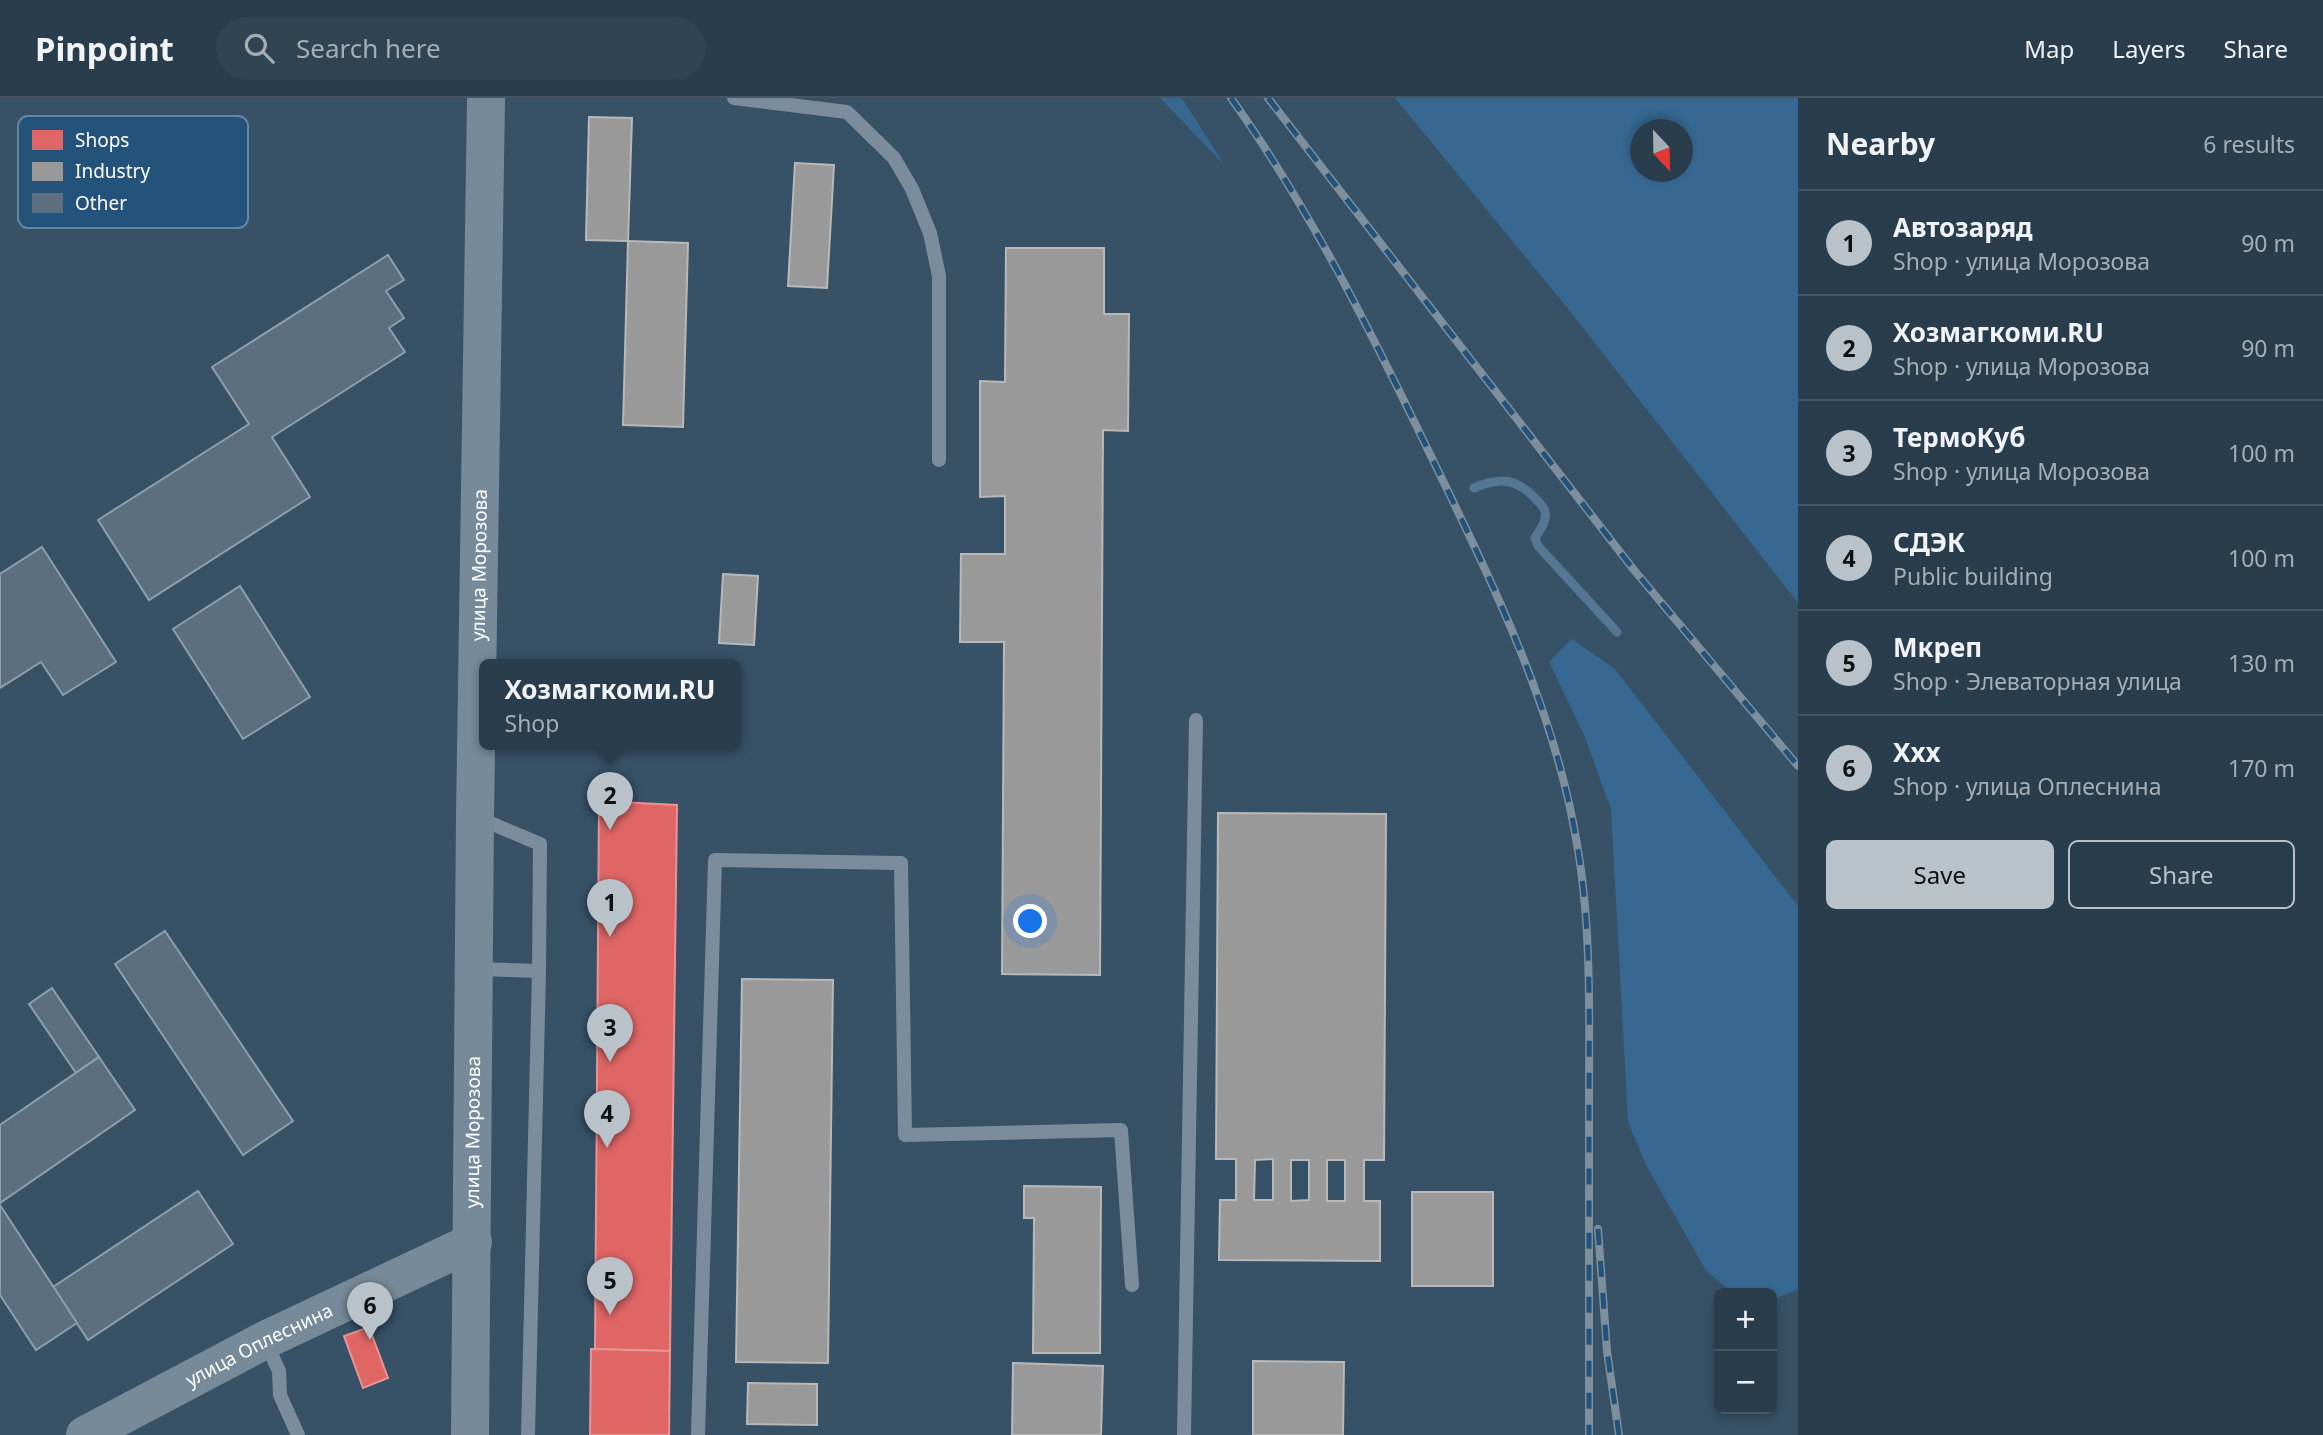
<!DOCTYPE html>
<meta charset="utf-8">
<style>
body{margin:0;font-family:"Noto Sans",sans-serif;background:#314453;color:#f1f3f6}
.controls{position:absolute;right:21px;bottom:21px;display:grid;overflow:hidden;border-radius:10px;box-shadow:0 4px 10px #0003}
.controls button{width:63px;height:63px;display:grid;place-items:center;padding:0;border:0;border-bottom:2px solid #455664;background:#293d4c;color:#f1f3f6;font:35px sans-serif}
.compass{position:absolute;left:1630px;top:21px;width:63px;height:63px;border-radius:50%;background:#293d4c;box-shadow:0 4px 10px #0003;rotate:158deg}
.you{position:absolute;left:1031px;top:824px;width:24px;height:24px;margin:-18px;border:5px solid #fff;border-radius:50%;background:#1a73e8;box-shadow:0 0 0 10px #1a73e833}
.badge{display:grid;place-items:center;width:46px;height:46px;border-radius:50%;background:#b9c2c9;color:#111;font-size:23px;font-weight:700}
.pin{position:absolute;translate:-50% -58px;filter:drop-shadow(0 2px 4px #0008)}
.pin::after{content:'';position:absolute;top:37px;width:24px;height:21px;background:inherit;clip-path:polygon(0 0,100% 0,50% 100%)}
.popup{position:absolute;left:479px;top:561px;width:262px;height:91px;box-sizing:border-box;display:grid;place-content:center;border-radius:10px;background:#293d4c;filter:drop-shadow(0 2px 5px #0005);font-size:23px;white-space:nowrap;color:#a5aeb5}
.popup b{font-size:26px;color:#f1f3f6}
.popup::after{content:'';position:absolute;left:50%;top:100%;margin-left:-14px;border:14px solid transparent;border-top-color:#293d4c}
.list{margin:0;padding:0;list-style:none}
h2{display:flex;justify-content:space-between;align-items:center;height:91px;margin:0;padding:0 28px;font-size:30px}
h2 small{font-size:23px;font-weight:400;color:#a5aeb5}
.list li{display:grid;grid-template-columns:46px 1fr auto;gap:21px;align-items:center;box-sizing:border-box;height:105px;padding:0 28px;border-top:2px solid #455664}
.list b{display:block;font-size:26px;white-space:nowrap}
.list p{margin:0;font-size:23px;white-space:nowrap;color:#a5aeb5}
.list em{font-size:23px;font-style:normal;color:#a5aeb5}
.actions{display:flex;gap:14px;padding:21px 28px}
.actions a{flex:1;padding:16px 0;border:2px solid #b9c2c9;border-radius:10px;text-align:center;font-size:24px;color:#b9c2c9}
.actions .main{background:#b9c2c9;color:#111}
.icon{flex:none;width:38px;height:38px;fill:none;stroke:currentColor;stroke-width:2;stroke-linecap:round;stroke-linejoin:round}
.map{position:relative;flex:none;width:1798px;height:1337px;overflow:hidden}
header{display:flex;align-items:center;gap:42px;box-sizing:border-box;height:98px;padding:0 35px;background:#293d4c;border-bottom:2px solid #455664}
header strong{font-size:33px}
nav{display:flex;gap:38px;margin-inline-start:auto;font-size:24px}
.search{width:490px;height:63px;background:#314453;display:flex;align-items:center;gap:18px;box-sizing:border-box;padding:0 24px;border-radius:38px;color:#a5aeb5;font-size:26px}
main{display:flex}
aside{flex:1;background:#293d4c}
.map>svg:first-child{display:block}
.green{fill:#366891;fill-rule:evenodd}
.shops{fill:#e06666;stroke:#e99494;stroke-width:2}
.industry{fill:#999;stroke:#b8b8b8;stroke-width:2;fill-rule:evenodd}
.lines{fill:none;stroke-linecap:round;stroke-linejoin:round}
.stream{stroke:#567794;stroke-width:9}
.building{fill:#5b6f80;stroke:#8e9fac;stroke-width:2}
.lane{stroke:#7b8d9d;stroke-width:14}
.secondary{stroke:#778a99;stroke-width:38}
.rail-casing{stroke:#7d8f9d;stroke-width:8}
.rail{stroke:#23527a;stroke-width:5;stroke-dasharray:16;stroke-linecap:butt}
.labels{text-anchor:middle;stroke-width:7;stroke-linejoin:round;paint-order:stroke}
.street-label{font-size:19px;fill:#fff;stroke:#23527a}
.key{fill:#23527a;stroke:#6586a2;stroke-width:2}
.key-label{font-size:19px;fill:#fff}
</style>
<header>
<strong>Pinpoint</strong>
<div class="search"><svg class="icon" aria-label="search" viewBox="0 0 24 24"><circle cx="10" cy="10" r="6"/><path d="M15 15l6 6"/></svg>Search here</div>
<nav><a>Map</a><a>Layers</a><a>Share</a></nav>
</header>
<main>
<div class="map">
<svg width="1798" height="1337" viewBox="0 0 1798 1337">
<rect width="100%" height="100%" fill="#375166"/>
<g class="green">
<polygon points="1160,0 1182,0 1225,68"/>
<path d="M1395 0H1798V505L1569 212ZM1640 32H1682V74H1640Z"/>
<polygon points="1572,541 1615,571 1798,808 1798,1191 1772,1202 1772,1195 1743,1195 1731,1193 1707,1174 1646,1067 1628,1024 1611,711 1584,637 1549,564"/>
</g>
<g class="shops">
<polygon points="599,703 677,707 670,1253 595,1251"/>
<polygon points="369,1229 388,1280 363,1290 344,1238"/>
<polygon points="591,1251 670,1253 669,1337 590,1337"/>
</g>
<g class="industry">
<polygon points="589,19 632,20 628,143 586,142"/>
<polygon points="795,65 834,67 827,190 788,188"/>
<polygon points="628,143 688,145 683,329 623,327"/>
<polygon points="1006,150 1104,150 1104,216 1129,216 1128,333 1103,332 1100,877 1002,876 1004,544 960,544 961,456 1005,456 1005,398 980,399 980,283 1005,284"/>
<polygon points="723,476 758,478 754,547 719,545"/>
<path d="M1218 715 1386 716 1384 1062H1364V1103H1380V1163L1219 1162 1220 1102H1236V1061H1216ZM1273 1061V1102H1254L1255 1062ZM1291 1062H1309V1102L1291 1103ZM1327 1062H1345V1103H1327Z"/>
<polygon points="742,881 833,882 828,1265 736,1264"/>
<polygon points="1024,1088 1101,1089 1100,1255 1033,1255 1034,1120 1024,1120"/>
<rect x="1412" y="1094" width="81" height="94"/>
<polygon points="1253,1263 1344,1264 1343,1337 1253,1337"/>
<polygon points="1013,1265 1103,1268 1101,1337 1012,1337"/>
<polygon points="748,1285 817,1286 817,1327 747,1326"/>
</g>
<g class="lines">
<path class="stream" d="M1474 390C1500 379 1516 380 1536 401 1541 407 1547 411 1545 420 1545 427 1538 434 1535 440L1538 448 1617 534"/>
</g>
<g class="building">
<polygon points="388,157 404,182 386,193 404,220 389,230 405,254 272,339 310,399 149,502 98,422 249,326 212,269"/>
<polygon points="42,449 116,564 63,597 41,564 0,590 0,476"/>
<polygon points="240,488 310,599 243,641 173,531"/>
<polygon points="165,833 293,1023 243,1057 115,866"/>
<polygon points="52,890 99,959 76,975 29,906"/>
<polygon points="99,959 135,1012 0,1105 0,1027"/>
<polygon points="198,1093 233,1146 88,1242 53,1189"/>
<polygon points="0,1107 77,1225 36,1252 0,1197"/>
</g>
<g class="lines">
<g class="lane">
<polyline points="734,0 847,14 894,60 912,91 930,135 939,178 939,362"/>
<polyline points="475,871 539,873 540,746 476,719"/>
<polyline points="265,1243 279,1273 280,1297 298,1337"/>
<polyline points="528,1337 539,873"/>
<polyline points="698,1337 715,762 901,765 905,1037 1121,1032 1132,1187"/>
<polyline points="1184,1337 1196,622"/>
</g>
<g class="secondary">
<path id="s1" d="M85 1337 265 1242 473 1144"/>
<path id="s2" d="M470 1337 475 718 486 0"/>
</g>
<g class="rail-casing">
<g id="rail">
<path d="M1231 0C1310 111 1370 232 1429 354 1490 480 1554 607 1577 746 1592 832 1589 922 1589 1009 1589 1118 1589 1228 1589 1337"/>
<polyline points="1268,0 1634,472 1798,668"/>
<polyline points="1598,1131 1607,1253 1619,1337"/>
</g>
</g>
<use href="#rail" class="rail"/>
</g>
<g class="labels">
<g class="street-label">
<text dy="7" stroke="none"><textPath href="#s2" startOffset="870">улица Морозова</textPath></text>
<text dy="7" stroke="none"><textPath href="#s2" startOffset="303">улица Морозова</textPath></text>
<text dy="7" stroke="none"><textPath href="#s1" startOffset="196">улица Оплеснина</textPath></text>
</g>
</g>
<rect x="18" y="18" width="230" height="112" rx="10" class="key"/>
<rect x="32" y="32" width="31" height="20" fill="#e06666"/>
<rect x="32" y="64" width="31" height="19" fill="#999"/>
<rect x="32" y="95" width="31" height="20" fill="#5b6f80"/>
<g class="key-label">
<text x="75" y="49">Shops</text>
<text x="75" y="80">Industry</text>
<text x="75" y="112">Other</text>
</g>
</svg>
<div class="controls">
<button>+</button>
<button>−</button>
</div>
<svg class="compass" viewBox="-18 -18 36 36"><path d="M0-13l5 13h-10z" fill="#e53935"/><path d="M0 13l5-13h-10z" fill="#a5aeb5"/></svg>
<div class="you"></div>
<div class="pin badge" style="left:610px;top:839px">1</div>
<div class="pin badge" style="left:610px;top:732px">2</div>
<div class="popup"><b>Хозмагкоми.RU</b>Shop</div>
<div class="pin badge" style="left:610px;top:964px">3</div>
<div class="pin badge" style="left:607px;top:1050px">4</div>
<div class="pin badge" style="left:610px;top:1217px">5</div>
<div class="pin badge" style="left:370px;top:1242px">6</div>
</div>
<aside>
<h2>Nearby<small>6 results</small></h2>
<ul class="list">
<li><span class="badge">1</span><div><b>Автозаряд</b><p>Shop · улица Морозова</p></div><em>90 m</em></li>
<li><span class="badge">2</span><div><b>Хозмагкоми.RU</b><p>Shop · улица Морозова</p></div><em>90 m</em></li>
<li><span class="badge">3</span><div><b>ТермоКуб</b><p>Shop · улица Морозова</p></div><em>100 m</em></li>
<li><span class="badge">4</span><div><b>СДЭК</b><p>Public building</p></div><em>100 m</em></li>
<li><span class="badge">5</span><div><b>Мкреп</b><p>Shop · Элеваторная улица</p></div><em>130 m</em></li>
<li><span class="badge">6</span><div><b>Xxx</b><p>Shop · улица Оплеснина</p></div><em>170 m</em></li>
</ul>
<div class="actions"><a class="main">Save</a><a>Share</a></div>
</aside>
</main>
